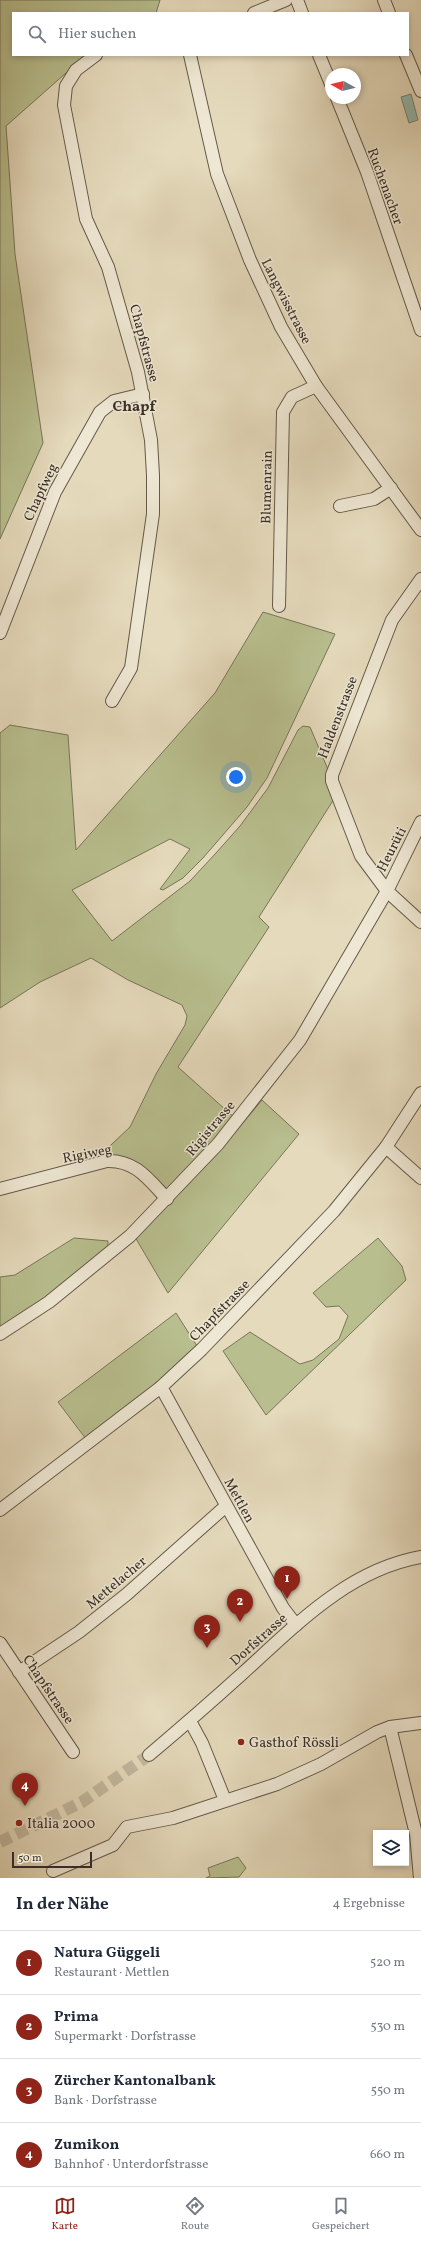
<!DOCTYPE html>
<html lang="de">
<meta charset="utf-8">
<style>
body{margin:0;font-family:Vollkorn,serif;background:#f6f6f7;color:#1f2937}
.controls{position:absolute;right:12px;bottom:12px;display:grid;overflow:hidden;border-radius:0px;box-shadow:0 2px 6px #0003}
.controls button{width:36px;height:36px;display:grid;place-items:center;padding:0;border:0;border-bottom:1px solid #e0e1e3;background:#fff;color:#1f2937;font:20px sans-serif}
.compass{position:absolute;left:325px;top:68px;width:36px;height:36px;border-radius:50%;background:#fff;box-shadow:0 2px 6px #0003;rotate:278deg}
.scale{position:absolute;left:12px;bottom:10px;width:80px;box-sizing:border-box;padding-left:4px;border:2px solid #392f27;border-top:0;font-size:11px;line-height:14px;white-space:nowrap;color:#392f27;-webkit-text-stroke:3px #eee7d3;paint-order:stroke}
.you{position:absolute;left:236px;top:777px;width:14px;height:14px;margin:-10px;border:3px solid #fff;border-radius:50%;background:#1a73e8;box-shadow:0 0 0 6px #1a73e833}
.badge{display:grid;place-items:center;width:26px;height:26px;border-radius:50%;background:#8f2418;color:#fff;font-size:13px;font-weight:700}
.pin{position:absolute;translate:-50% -33px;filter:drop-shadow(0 1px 2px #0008)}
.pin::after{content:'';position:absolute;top:21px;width:14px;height:12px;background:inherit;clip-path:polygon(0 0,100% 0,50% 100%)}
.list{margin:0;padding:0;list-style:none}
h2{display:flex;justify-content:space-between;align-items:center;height:52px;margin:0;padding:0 16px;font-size:17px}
h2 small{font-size:13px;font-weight:400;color:#747a83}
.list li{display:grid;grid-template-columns:26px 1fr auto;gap:12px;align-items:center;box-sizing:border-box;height:64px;padding:0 16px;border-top:1px solid #e0e1e3}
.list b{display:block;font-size:15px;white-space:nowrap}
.list p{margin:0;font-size:13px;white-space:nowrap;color:#747a83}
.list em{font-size:13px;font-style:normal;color:#747a83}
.icon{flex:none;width:22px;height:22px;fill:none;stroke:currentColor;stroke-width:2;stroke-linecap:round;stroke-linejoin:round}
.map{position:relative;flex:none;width:421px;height:1878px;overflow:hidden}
.search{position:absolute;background:#fff;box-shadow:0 2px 6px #0003;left:12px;right:12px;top:12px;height:44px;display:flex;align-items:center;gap:10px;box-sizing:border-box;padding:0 14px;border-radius:0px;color:#747a83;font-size:15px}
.sheet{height:308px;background:#fff}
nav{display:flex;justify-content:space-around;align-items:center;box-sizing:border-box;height:56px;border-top:1px solid #e0e1e3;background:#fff;font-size:11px;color:#747a83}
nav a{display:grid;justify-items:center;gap:2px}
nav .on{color:#8f2418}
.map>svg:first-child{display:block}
.green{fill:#b8be8e;stroke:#78765a}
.water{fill:#96bbb0;stroke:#718379}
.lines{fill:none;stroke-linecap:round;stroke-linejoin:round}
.minor-tunnel{stroke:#c3b89e;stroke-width:12;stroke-dasharray:12 6;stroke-linecap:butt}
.minor-casing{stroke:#645a4c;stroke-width:14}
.minor{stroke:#eee7d3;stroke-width:12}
.poi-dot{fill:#8f2418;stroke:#eee7d3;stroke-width:1.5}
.labels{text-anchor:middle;stroke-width:3;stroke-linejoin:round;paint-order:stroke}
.street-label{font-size:14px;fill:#392f27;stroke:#eee7d3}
.poi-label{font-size:14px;fill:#392f27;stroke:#eee7d3;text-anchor:start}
.neighbourhood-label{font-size:15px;font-weight:bold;fill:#392f27;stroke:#eee7d3}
</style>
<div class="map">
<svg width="421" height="1878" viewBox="0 0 421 1878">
<rect width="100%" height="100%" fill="#e5dabc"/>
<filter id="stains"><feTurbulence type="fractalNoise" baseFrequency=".005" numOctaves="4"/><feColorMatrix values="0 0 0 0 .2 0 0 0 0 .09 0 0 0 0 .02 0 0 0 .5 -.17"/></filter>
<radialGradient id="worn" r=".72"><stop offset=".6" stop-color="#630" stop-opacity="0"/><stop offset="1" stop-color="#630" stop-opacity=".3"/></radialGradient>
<g class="green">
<polygon points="0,0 160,0 156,13 13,13 13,55 90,55 75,65 6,126 15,254 43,443 0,539"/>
<polygon points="263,612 335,634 267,778 247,807 203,858 183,878 163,890 160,889 190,849 170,839 72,890 112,941 190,881 216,853 240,826 268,788 298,730 303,726 310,727 327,767 334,799 259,917 269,927 178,1067 236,1119 170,1189 166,1189 143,1169 96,1159 130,1127 156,1074 185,1025 187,1016 182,1005 128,980 91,958 40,982 0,1008 0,733 10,725 68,735 76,850 215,693"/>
<path d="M262 1100 299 1134 168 1293 135 1237C181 1194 222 1149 262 1100Z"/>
<polygon points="74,1238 108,1241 108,1249 59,1288 0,1327 0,1277 15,1275"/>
<polygon points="378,1238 402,1266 406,1280 266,1415 223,1351 250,1332 300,1364 313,1360 339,1339 348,1316 339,1306 326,1307 313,1293"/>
<polygon points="176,1313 197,1346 164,1378 86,1439 58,1402"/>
<polygon points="238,1857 246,1868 239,1877 206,1878 210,1876 208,1868"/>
</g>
<polygon class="water" points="411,94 418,120 409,123 401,97"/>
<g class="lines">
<polyline class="minor-tunnel" points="0,1842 82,1802 149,1755"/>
<g class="minor-casing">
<g id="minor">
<polyline points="297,0 302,13"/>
<polyline points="384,0 389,13"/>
<polyline points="254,13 286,0"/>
<polyline points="96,55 76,70 66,86 64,105 86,219 108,267 138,372 151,440 153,475 153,514 131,668 112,701"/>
<polyline points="190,55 217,174 250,260 281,327 316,386 421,530"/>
<polyline points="319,55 331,84"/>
<polyline points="406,55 421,91"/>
<polyline points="337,98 367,172 421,330"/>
<polyline points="340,506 374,499 391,488"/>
<polyline points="279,606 283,412 292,397 316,386"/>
<polyline points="0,633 55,492 100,412 114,401 143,394"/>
<polyline points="421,822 387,891 421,922"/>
<polyline points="386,1147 421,1178"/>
<path d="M0 1189 107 1161C136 1160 149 1180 167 1199"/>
<polyline points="0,1334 49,1302 130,1236 218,1144 300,1040 387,891 361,856 332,781 332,775 392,620 421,579"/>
<polyline points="161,1387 283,1608 296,1625"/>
<polyline points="0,1510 161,1387 202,1349 334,1211 386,1147 421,1093"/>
<polyline points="0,1643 73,1752"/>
<polyline points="19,1672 79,1632 127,1594 226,1506"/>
<polyline points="190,1721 202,1743 225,1800"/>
<polyline points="390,1727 416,1834 420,1878"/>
<path d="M149 1755C181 1728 212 1701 243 1673 296 1625 348 1570 421 1557"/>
<polyline points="53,1871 113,1845 127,1827 173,1818 277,1784 321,1764 377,1732 390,1727 421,1723"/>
</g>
</g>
<use href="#minor" class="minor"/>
</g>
<g class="poi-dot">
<circle cx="241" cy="1742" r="4"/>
<circle cx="19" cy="1823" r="4"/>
</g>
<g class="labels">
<g class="street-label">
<text transform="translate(386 186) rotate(70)" y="5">Ruchenacher</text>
<text transform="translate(287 301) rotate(63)" y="5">Langwisstrasse</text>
<text transform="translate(145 343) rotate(75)" y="5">Chapfstrasse</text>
<text transform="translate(266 487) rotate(-89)" y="5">Blumenrain</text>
<text transform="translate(40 492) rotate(-65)" y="5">Chapfweg</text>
<text transform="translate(337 717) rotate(-69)" y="5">Haldenstrasse</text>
<text transform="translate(391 849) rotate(-63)" y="5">Heurüti</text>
<text transform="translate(210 1128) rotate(-50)" y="5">Rigistrasse</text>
<text transform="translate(87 1153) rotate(-11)" y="5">Rigiweg</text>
<text transform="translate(219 1310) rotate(-46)" y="5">Chapfstrasse</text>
<text transform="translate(240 1500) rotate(61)" y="5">Mettlen</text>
<text transform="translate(116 1582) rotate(-40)" y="5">Mettelacher</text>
<text transform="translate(258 1639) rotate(-42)" y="5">Dorfstrasse</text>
<text transform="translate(49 1689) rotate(56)" y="5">Chapfstrasse</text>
</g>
<g class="poi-label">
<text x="249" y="1747">Gasthof Rössli</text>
<text x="27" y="1828">Italia 2000</text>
</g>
<g class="neighbourhood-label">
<text x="134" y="411">Chapf</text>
</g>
</g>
<rect width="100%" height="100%" filter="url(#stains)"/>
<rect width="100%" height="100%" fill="url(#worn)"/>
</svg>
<div class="controls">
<button><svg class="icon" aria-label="layers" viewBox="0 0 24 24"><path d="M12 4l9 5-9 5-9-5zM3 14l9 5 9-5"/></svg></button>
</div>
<svg class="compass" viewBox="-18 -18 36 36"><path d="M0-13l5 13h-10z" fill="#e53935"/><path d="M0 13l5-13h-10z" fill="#747a83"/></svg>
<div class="scale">50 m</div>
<div class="you"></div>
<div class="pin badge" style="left:287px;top:1599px">1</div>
<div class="pin badge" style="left:240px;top:1622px">2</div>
<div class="pin badge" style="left:207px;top:1648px">3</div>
<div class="pin badge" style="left:25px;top:1806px">4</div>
<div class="search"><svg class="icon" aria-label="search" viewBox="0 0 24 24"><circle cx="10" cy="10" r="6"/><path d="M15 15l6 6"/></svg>Hier suchen</div>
</div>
<section class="sheet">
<h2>In der Nähe<small>4 Ergebnisse</small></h2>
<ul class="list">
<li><span class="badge">1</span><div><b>Natura Güggeli</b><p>Restaurant · Mettlen</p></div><em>520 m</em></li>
<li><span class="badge">2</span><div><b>Prima</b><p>Supermarkt · Dorfstrasse</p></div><em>530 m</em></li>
<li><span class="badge">3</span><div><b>Zürcher Kantonalbank</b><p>Bank · Dorfstrasse</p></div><em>550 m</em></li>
<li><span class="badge">4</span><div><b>Zumikon</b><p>Bahnhof · Unterdorfstrasse</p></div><em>660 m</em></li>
</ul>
</section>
<nav>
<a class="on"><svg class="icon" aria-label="map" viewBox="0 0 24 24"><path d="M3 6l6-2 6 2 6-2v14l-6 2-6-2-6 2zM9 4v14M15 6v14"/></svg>Karte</a>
<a><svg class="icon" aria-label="directions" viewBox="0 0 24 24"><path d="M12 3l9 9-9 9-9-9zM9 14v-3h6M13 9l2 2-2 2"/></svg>Route</a>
<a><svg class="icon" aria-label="saved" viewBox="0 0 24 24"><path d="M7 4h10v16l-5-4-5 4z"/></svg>Gespeichert</a>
</nav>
